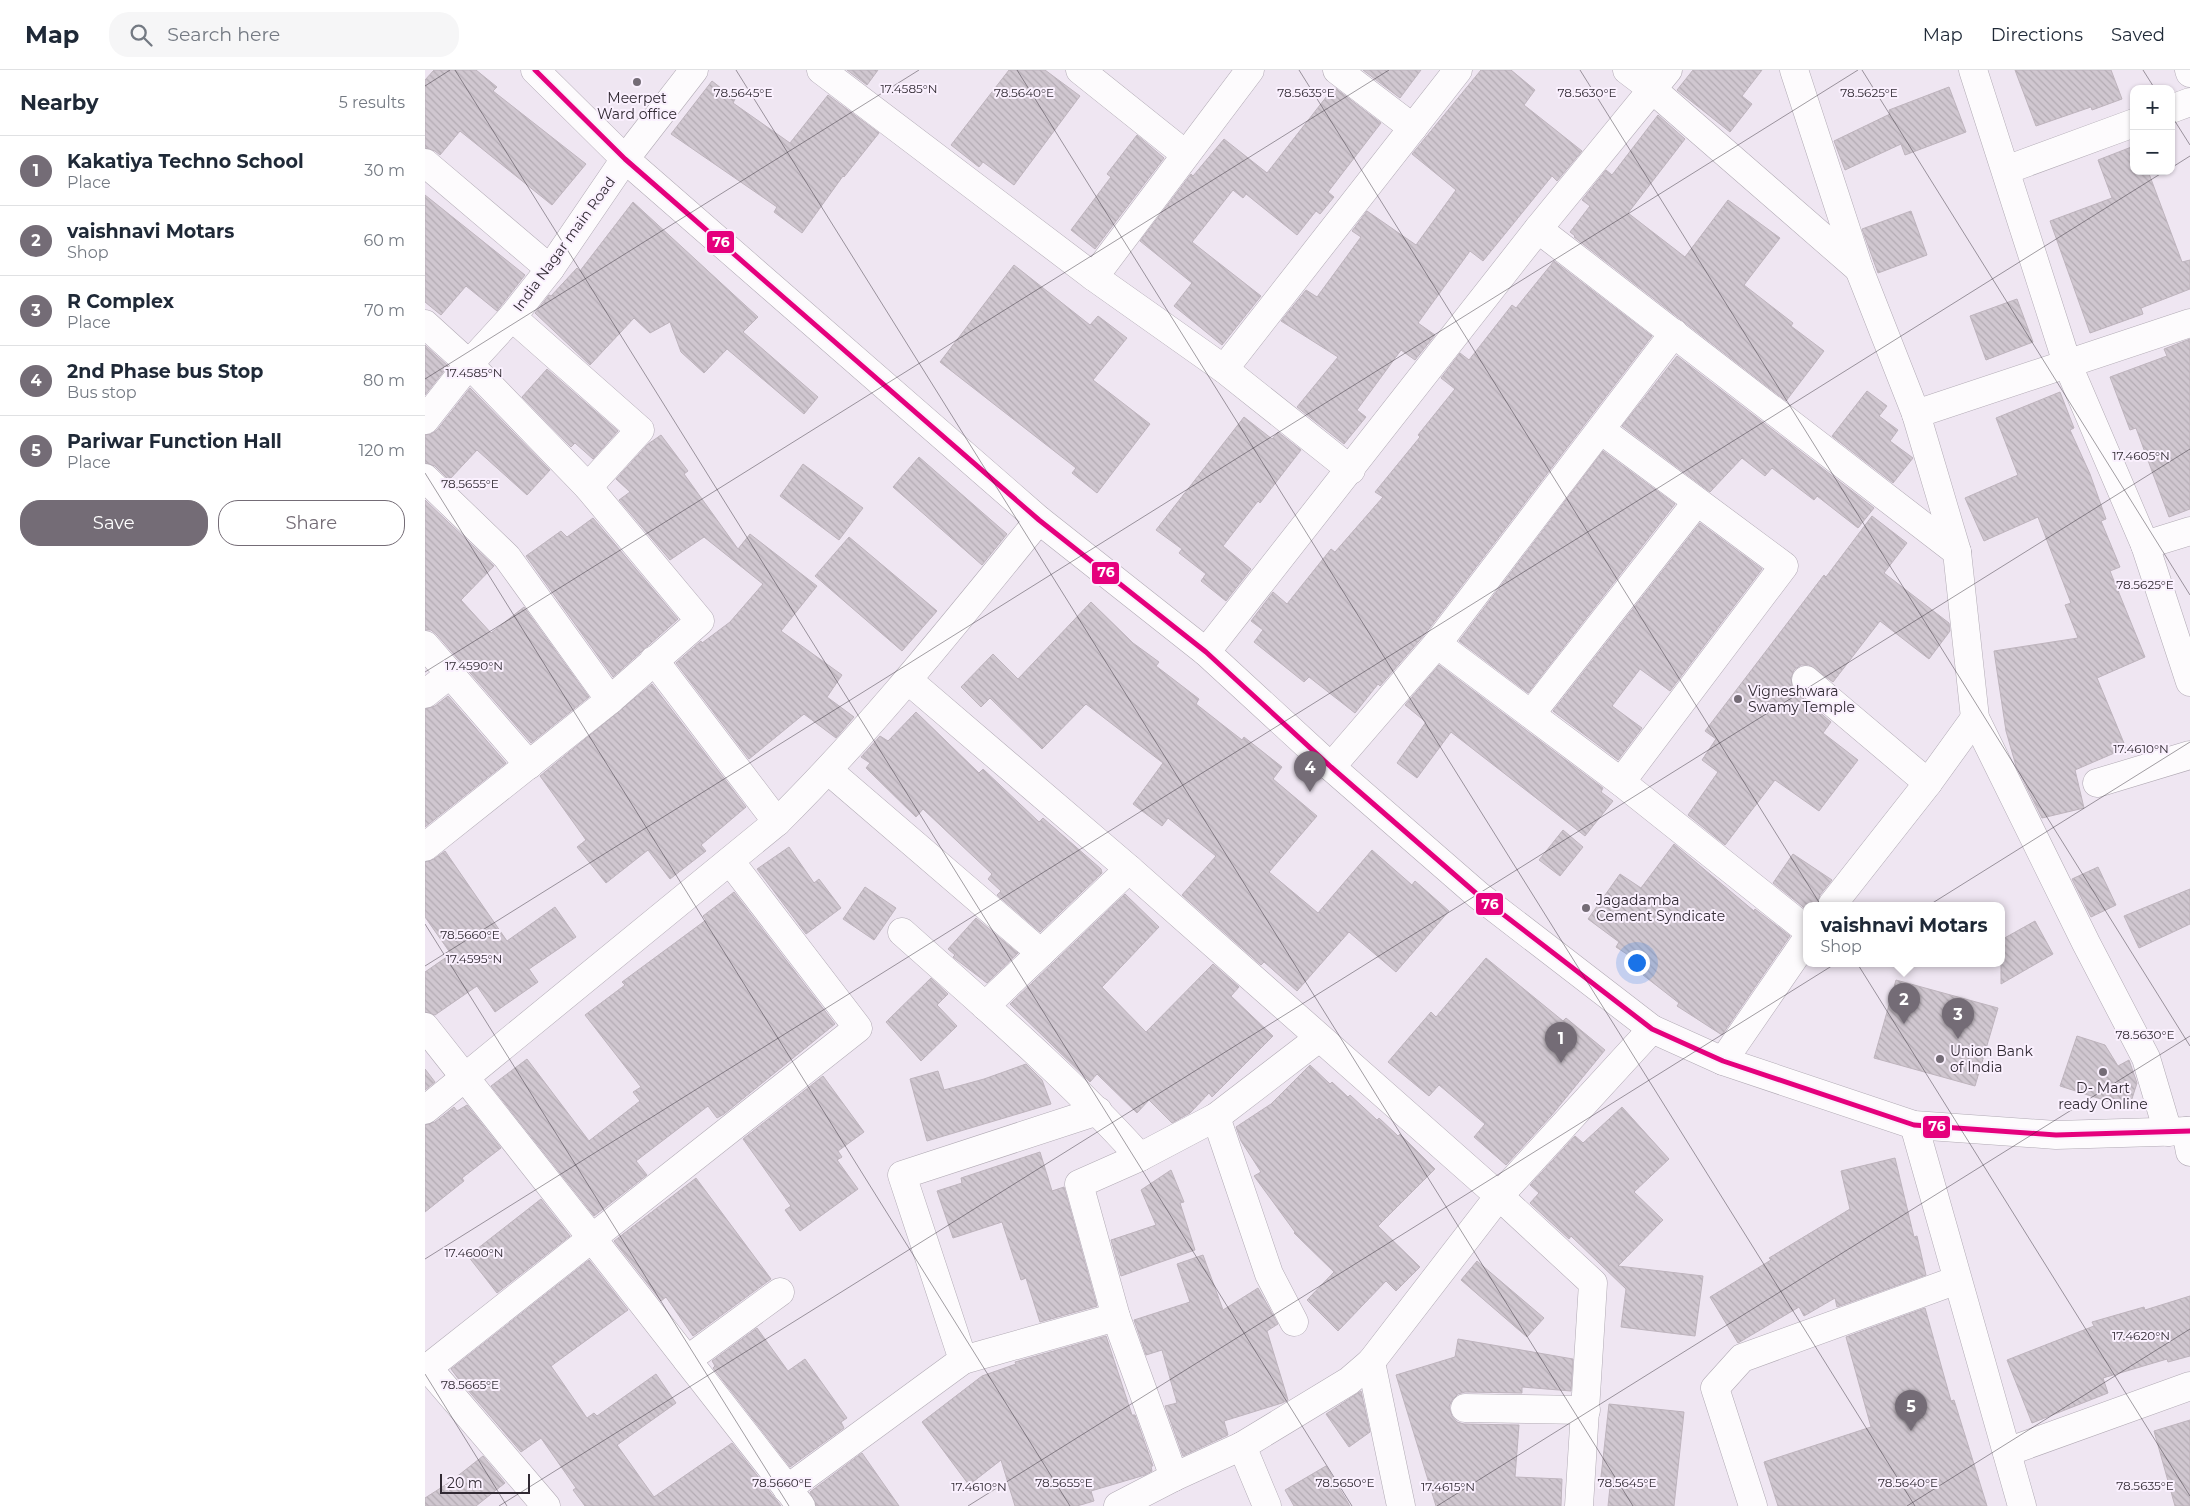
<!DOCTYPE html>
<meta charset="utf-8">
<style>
body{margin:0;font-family:Montserrat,sans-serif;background:#f6f6f7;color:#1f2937}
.controls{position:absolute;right:15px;top:15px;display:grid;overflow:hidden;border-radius:10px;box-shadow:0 1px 4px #0004}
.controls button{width:45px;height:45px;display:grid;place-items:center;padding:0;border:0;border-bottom:1px solid #e0e1e3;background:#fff;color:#1f2937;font:25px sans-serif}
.scale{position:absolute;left:15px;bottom:12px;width:90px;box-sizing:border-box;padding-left:5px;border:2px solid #312a33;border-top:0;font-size:14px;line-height:18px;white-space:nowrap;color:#312a33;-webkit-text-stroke:4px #faf0fe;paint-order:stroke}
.you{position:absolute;left:1211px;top:892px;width:18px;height:18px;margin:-12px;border:4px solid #fff;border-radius:50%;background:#1a73e8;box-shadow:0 0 0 8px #1a73e833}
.badge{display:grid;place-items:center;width:32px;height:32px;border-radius:50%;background:#746c76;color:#fff;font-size:16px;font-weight:700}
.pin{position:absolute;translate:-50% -41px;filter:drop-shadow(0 1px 2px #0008)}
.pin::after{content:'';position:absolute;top:26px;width:18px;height:15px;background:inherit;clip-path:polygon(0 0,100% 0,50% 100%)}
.popup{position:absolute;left:1378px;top:832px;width:202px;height:65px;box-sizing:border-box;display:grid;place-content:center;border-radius:10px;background:#fff;filter:drop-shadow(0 1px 4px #0005);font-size:16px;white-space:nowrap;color:#747a83}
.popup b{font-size:19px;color:#1f2937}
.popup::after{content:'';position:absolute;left:50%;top:100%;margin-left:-10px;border:10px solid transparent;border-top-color:#fff}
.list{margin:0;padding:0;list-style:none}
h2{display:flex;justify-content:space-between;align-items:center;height:65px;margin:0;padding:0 20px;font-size:21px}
h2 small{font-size:16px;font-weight:400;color:#747a83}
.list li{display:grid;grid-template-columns:32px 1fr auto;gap:15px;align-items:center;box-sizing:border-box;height:70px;padding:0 20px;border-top:1px solid #e0e1e3}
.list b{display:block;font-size:19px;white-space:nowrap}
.list p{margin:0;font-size:16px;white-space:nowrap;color:#747a83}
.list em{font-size:16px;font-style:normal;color:#747a83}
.actions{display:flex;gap:10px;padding:15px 20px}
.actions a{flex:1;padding:11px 0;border:1px solid #746c76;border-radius:20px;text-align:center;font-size:18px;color:#746c76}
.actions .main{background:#746c76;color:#fff}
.icon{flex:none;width:28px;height:28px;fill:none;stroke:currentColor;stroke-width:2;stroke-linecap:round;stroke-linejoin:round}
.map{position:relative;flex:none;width:1765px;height:1436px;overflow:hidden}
header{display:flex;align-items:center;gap:30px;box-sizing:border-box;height:70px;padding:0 25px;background:#fff;border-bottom:1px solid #e0e1e3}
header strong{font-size:24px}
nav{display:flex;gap:28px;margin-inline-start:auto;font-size:18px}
.search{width:350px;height:45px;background:#f6f6f7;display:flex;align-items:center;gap:12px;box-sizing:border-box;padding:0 18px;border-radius:20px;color:#747a83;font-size:19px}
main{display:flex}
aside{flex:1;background:#fff}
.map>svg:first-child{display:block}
.building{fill:url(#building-back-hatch);stroke:#beb4bd}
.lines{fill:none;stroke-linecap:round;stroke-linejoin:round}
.minor-casing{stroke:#b1aab4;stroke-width:29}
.tertiary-casing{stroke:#b1aab4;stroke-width:29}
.minor{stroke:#fdfbfd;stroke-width:28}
.tertiary{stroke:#fdfbfd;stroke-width:28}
.bus-1-casing{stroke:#faf0fe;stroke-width:9}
.bus-1{stroke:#e5007d;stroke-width:5}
.ticks{fill:none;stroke:#312a33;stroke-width:1;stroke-opacity:0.45}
.poi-dot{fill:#746c76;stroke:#faf0fe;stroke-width:2}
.labels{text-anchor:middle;stroke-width:4;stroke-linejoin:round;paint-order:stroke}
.poi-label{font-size:14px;fill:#312a33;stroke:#faf0fe;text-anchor:start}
.street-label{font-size:14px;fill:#312a33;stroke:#faf0fe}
.ticks-label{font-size:12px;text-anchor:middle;fill:#312a33;stroke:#faf0fe;stroke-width:4;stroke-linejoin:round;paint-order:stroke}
.line-badge{stroke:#faf0fe;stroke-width:2}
.badge-label{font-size:14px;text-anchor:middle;font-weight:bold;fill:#fff}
</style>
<header>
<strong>Map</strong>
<div class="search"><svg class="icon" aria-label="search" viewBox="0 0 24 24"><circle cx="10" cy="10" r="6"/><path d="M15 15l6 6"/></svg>Search here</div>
<nav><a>Map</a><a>Directions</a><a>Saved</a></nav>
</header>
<main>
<aside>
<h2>Nearby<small>5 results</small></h2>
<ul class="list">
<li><span class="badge">1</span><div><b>Kakatiya Techno School</b><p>Place</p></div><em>30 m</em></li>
<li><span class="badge">2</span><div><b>vaishnavi Motars</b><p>Shop</p></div><em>60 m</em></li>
<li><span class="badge">3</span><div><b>R Complex</b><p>Place</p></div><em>70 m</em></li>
<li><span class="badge">4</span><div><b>2nd Phase bus Stop</b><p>Bus stop</p></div><em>80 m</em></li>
<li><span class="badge">5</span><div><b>Pariwar Function Hall</b><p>Place</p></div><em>120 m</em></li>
</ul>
<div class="actions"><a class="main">Save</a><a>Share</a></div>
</aside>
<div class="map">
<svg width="1765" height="1436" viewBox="0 0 1765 1436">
<defs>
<pattern id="building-back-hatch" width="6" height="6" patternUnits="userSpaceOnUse" patternTransform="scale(1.25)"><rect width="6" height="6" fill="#d0c7d0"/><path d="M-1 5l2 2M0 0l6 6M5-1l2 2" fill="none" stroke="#b3abb3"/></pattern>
</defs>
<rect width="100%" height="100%" fill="#efe6f2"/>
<g class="building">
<polygon points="9,0 51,0 72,17 68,21 161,94 127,135 35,61 15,85 10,81 0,78 0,10"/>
<polygon points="422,0 453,0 442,15"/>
<polygon points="584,0 620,0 655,26 589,115 558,92 554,97 526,75"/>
<polygon points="938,0 996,0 975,28"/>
<polygon points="1056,0 1086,0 1110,20 1099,35 1157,81 1132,111 1127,106 1058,191 1045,181 993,253 1010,265 990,290 976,280 932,340 941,347 919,374 872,337 913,287 856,251 881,220 892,227 936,167 927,161 942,141 991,175 1031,120 987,84"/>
<polygon points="1268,0 1337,0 1317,26 1327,34 1305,62 1252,20"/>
<polygon points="1590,0 1686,0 1697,29 1667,40 1666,37 1611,56"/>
<polygon points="287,11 310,29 308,33 365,73 403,25 454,63 419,107 418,106 377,163 349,142 352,137 246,64"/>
<polygon points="909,17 956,53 903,122 909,127 895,144 891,141 872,165 821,124 818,128 808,120 767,172 836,226 797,275 749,236 767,213 715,171 766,104 768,106 799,69 842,103"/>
<polygon points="1524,17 1541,62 1480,85 1476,74 1420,100 1409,71 1465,44 1464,40"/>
<polygon points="1233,45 1260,69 1203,143 1260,187 1303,130 1355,168 1319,215 1368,253 1366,256 1399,281 1361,331 1149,167 1150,166 1145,162 1165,136 1157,130 1181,100 1187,105"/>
<polygon points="712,65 739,88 670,179 646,160 686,107 682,104"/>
<polygon points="1709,76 1709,101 1723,101 1757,192 1765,190 1765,219 1716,238 1718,244 1665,263 1625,151 1687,128 1673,90"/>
<polygon points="0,125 100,205 72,241 41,216 16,245 0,232"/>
<polygon points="208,132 333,247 318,262 393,327 379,344 302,279 279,303 256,282 245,252 225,263 209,248 165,295 110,243 124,225 126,226 152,198 155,201"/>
<polygon points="1486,141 1502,185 1453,203 1437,159"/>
<polygon points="1129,191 1227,266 1000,564 955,616 953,614 930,643 884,607 879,612 829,572 838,560 826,551 848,522 862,534 906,479 910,482 958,427 950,422 995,367 993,365 1030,319 1016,308 1035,283 1044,290 1087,235 1091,238"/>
<polygon points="589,195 665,255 673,246 702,268 668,310 725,354 672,423 647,403 651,398 515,292"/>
<polygon points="1592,229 1608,272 1561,290 1545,246"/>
<polygon points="1765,269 1765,439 1744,447 1711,358 1705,360 1685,307 1742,286 1739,279"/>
<polygon points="0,275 23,296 0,325"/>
<polygon points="1252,286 1449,438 1433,458 1392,426 1389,430 1347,398 1340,406 1317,388 1285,422 1197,356"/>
<polygon points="122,299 193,361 168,389 150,373 146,377 97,327"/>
<polygon points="45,318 125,400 102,425 52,380 24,410 10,396 0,393 0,365 6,364 12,360"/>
<polygon points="1442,321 1462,336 1454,346 1473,360 1465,371 1488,388 1468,413 1407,366"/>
<polygon points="1635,322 1649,358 1645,360 1665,404 1681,449 1676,451 1695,497 1685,501 1720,587 1672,608 1701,678 1650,700 1659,738 1617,748 1591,696 1581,661 1569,581 1653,568 1640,535 1646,533 1613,447 1559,471 1540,428 1593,405 1571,348"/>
<polygon points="819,347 847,369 853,362 876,380 835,433 833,431 798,476 826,499 801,531 776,511 781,504 754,483 757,479 731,460"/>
<polygon points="236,365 263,401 259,404 313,479 325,464 392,516 356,561 417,605 402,627 429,647 411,668 379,644 324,689 251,593 276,571 277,573 305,552 338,514 279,467 245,490 194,430 205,422 191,409 223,374"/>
<polygon points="1178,381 1250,434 1103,623 1034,571"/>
<polygon points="494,387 582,464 557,495 468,417"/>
<polygon points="378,394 438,438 414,470 355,426"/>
<polygon points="0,430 69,496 36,530 66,563 99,537 164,627 106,673 12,565 6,560 0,560"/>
<polygon points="1447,446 1482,473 1459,503 1524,553 1525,561 1504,589 1455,551 1408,612 1384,595 1376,595 1369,600 1366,608 1367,616 1371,622 1406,652 1398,663 1433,690 1394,741 1350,710 1300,775 1263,745 1293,702 1277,690 1291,669 1280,661 1399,505 1401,507"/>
<polygon points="168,448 253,549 188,607 101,486 136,461 142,467"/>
<polygon points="1275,453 1337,499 1245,621 1215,599 1187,636 1217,658 1193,690 1128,641"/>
<polygon points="424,467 512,541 477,581 390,506"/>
<polygon points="666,532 708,573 734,592 731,596 774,629 771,634 817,670 819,667 857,697 848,709 892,746 844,802 893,843 947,780 987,815 990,811 1024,841 971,902 924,862 872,921 839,892 836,895 757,825 791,786 743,748 737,756 708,734 738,693 661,634 617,679 565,628 556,637 536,617 568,584 593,609"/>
<polygon points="1014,595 1178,718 1176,722 1188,731 1160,766 1026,662 992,708 972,693 1001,652 980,635"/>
<polygon points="227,614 321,737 276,775 281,781 245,809 223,780 181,813 152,777 161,770 115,706"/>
<polygon points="23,626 81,693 0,757 0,639 10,636"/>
<polygon points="491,642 554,703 558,699 614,752 618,748 676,799 677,803 615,862 572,825 576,821 563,809 567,804 498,739 491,747 441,698 445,693 436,687 455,666 463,671"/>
<polygon points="1138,760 1158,777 1135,806 1114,790"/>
<polygon points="1249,774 1329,841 1330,839 1365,866 1297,965 1252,936 1254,933 1218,905 1223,898 1191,877 1194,872 1163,849 1195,804 1216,818"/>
<polygon points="364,777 389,813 394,809 416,838 381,864 332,799"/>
<polygon points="20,781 82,871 130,837 151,867 104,899 113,912 70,942 52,916 10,945 0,942 0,902 26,884 0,847 0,792 9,789"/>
<polygon points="1368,784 1407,810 1395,825 1392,835 1382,835 1382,840 1348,813"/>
<polygon points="1673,797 1691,835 1666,847 1647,809"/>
<polygon points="440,817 471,838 449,870 418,849"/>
<polygon points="1765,819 1765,854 1714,878 1699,846"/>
<polygon points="309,822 410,954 299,1044 292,1048 283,1036 211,1091 222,1105 169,1146 66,1016 102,989 164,1071 215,1031 208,1022 216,1017 160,945 200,915 197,912 281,850 278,846"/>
<polygon points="700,824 734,857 677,917 721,962 788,894 814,917 806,926 848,966 787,1027 784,1023 765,1043 747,1053 724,1030 712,1043 672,1004 665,1012 585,934"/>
<polygon points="551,848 593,883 562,913 528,887 530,885 523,879"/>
<polygon points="1610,851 1628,884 1576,914 1576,870"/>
<polygon points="1061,888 1138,951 1141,948 1180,980 1126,1046 1081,1095 1049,1067 1060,1054 1014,1015 1004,1026 963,992 1006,942 1011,947"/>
<polygon points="506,908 523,924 512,935 532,956 496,991 461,952"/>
<polygon points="1471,910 1573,938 1550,1016 1449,988"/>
<polygon points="1652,966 1680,975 1693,996 1704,990 1712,1013 1704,1038 1635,1016"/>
<polygon points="601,994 617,1010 626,1034 502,1071 485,1009 513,1001 519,1020 559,1009"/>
<polygon points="885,995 905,1014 907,1012 923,1027 925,1025 952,1050 954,1048 973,1066 975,1064 1010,1099 953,1156 995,1197 971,1221 961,1211 913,1261 882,1230 909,1202 869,1163 870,1162 829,1106 836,1102 816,1071 811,1057 846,1034"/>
<polygon points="0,999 10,1012 0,1020"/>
<polygon points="398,1006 439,1062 413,1081 417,1087 412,1090 433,1119 375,1161 360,1140 366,1136 318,1069"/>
<polygon points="42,1035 76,1078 37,1108 39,1111 0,1142 0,1055 10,1052 29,1037 32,1041"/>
<polygon points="1197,1037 1244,1089 1209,1122 1238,1150 1193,1196 1278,1206 1270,1266 1196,1257 1201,1219 1146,1166 1144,1169 1105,1133 1114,1123 1105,1115 1150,1066 1158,1073"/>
<polygon points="615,1082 627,1121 639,1117 672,1236 615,1252 601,1208 596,1210 577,1152 528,1168 512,1121 537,1113 536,1108"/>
<polygon points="1470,1088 1489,1167 1492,1166 1501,1205 1412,1237 1410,1228 1379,1246 1374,1237 1313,1273 1285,1227 1346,1190 1344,1188 1425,1139 1416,1101"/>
<polygon points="746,1100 759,1132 755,1133 770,1180 696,1206 686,1170 731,1155 716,1120"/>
<polygon points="271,1108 346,1209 268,1266 241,1227 236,1231 189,1171"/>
<polygon points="116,1129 145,1166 72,1223 43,1186"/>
<polygon points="778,1185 798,1240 833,1218 853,1254 842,1261 863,1330 857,1333 799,1351 803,1365 758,1386 740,1336 752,1333 737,1280 721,1285 709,1250 765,1232 752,1194"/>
<polygon points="164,1190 203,1240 126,1296 162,1348 169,1343 172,1346 231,1304 251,1333 192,1375 229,1427 307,1373 356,1436 160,1436 148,1420 151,1418 116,1368 96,1382 35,1311 26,1299"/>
<polygon points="1052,1191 1119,1248 1102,1267 1036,1210"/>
<polygon points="1765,1226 1765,1286 1743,1292 1742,1289 1678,1308 1683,1323 1607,1353 1582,1290 1669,1256 1667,1252 1719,1237 1720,1240"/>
<polygon points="1500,1238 1526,1331 1529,1330 1562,1436 1353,1436 1339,1392 1446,1357 1421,1267"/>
<polygon points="332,1258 363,1301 380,1289 422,1348 416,1352 419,1358 365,1397 288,1298 290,1296 287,1291"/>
<polygon points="681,1266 707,1345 710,1345 728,1396 726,1396 727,1401 720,1405 666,1421 669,1431 652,1436 590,1436 576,1390 544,1415 497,1352 557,1306 591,1294 590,1292"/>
<polygon points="1033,1269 1148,1289 1146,1321 1097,1317 1097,1323 1040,1322 1033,1324 1027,1330 1024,1337 1027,1346 1032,1352 1039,1354 1094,1355 1090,1407 1137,1409 1136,1436 1011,1436 971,1305 1030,1287"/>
<polygon points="936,1321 945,1362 924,1377 901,1344"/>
<polygon points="1184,1334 1259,1342 1249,1436 1183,1436 1185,1417 1175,1416"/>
<polygon points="1765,1350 1765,1436 1750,1436 1729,1361"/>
<polygon points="437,1383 474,1436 391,1436 385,1422"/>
<polygon points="58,1386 80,1413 51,1436 0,1436 0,1428 25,1412"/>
<polygon points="901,1396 925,1436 869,1436 860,1420"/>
</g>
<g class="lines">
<g class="minor-casing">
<g id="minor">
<polyline points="396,0 669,207 799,299 926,400"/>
<polyline points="655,0 760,84"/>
<polyline points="912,0 988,58"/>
<polyline points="1202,0 1227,19 1434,199"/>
<polyline points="1369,0 1434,199 1491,344 1532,482 1550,648 1661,873 1721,988 1743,1062"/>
<polyline points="1548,0 1642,293 1720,475 1765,612"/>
<polyline points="1764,0 1765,3"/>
<polyline points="1746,39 1765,32"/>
<polyline points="0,93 125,199"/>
<polyline points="1581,100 1709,53"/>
<polyline points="1113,159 1532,482"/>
<polyline points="669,207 825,0"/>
<polyline points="87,247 215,360 163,417"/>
<polyline points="0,254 44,294 163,417 275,551 185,630 0,777"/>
<polyline points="799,299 1033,0"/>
<polyline points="1491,344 1765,253"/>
<polyline points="0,350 44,294 87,247 125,199 200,89 269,0"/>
<polyline points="1176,360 1359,496 1196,712"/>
<polyline points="0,408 82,487 185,630"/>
<polyline points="1720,475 1765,461"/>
<polyline points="1012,574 1196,712 1382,860"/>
<polyline points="0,575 104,695"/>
<polyline points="781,582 1113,159 1243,0"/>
<polyline points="229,590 352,752"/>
<polyline points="483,610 704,799 1074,1126 1168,1213 1154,1436"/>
<polyline points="1381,610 1503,713"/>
<polyline points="0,624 25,604"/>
<polyline points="1106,644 1271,433"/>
<polyline points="906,697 1012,574 1249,263"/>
<polyline points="404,701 616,883"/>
<polyline points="1672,713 1765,685"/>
<polyline points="1407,835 1503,713 1550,648"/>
<path d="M477 862C559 935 642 1006 715 1087"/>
<polyline points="560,936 704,799"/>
<polyline points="0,957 166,1167 376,1436"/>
<polyline points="1298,991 1382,869"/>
<path d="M0 1040 352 752C447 658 530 553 614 450"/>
<polyline points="791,1047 844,1204 869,1252"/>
<polyline points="1489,1055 1597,1436"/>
<polyline points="1761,1061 1765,1082"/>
<polyline points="262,1290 355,1222"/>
<polyline points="538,1290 691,1247"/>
<polyline points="946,1292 976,1436"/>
<polyline points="3,1298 121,1436"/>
<polyline points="0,1300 433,958 305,791"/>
<polyline points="1040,1338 1161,1340"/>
<polyline points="817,1376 842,1436"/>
<polyline points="1582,1382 1765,1316"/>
<polyline points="749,1407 691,1247 654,1114 715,1087 791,1047 894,968"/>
<polyline points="362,1419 538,1290 477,1105 673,1041"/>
<polyline points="693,1436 749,1407 817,1376 924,1311 946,1292 1074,1126 1227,959"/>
<polyline points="1328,1436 1290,1318 1317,1288 1532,1210"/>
</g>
</g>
<g class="tertiary-casing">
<polyline id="tertiary" points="110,0 200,89 614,450 781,582 906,697 1053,825 1227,959 1298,991 1489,1055 1631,1065 1765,1061"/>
</g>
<use href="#minor" class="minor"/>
<use href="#tertiary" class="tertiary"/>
<g class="bus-1-casing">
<polyline id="bus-1" points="110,0 200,89 614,450 781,582 906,697 1053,825 1227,959 1298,991 1489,1055 1631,1065 1765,1061"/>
</g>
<use href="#bus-1" class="bus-1"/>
</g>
<path class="ticks" d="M30 0 927 1436M311 0 1208 1436M592 0 1490 1436M874 0 1765 1426M1155 0 1765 976M1437 0 1765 525M1718 0 1730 19M0 16 25 0M1746 45 1765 75M1746 98 1765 86M0 309 494 0M0 403 645 1436M0 602 964 0M0 854 364 1436M0 896 1433 0M0 1189 1740 101M0 1304 82 1436M74 1436 1765 379M543 1436 1765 672M1012 1436 1765 966M1482 1436 1765 1259"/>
<g class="poi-dot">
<circle cx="212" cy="12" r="5"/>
<circle cx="1313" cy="629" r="5"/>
<circle cx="1161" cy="838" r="5"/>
<circle cx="1515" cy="989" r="5"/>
<circle cx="1678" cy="1002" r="5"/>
</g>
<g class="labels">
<g class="poi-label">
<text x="212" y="33" text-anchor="middle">Meerpet<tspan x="212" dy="16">Ward office</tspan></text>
<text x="1323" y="626">Vigneshwara<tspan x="1323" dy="16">Swamy Temple</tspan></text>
<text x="1171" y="835">Jagadamba<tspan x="1171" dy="16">Cement Syndicate</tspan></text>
<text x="1525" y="986">Union Bank<tspan x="1525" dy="16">of India</tspan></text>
<text x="1678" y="1023" text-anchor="middle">D- Mart<tspan x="1678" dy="16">ready Online</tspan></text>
</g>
<g class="street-label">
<text transform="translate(139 174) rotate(-54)" y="5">India Nagar main Road</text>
</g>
</g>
<g class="ticks-label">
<text x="484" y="23">17.4585°N</text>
<text x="318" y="27">78.5645°E</text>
<text x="599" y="27">78.5640°E</text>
<text x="881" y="27">78.5635°E</text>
<text x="1162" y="27">78.5630°E</text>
<text x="1444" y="27">78.5625°E</text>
<text x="49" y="307">17.4585°N</text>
<text x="1716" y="390">17.4605°N</text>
<text x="45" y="418">78.5655°E</text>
<text x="1720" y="519">78.5625°E</text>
<text x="49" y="600">17.4590°N</text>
<text x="1716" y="683">17.4610°N</text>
<text x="45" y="869">78.5660°E</text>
<text x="49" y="893">17.4595°N</text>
<text x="1720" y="969">78.5630°E</text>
<text x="49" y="1187">17.4600°N</text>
<text x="1716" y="1270">17.4620°N</text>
<text x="45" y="1319">78.5665°E</text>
<text x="357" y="1417">78.5660°E</text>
<text x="639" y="1417">78.5655°E</text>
<text x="920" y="1417">78.5650°E</text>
<text x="1202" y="1417">78.5645°E</text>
<text x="1483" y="1417">78.5640°E</text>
<text x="1720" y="1420">78.5635°E</text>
<text x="554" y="1421">17.4610°N</text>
<text x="1023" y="1421">17.4615°N</text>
</g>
<g class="line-badge">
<rect x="281" y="160" width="29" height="24" rx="5" fill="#e5007d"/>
<rect x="666" y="491" width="29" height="24" rx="5" fill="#e5007d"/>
<rect x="1050" y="822" width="29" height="24" rx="5" fill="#e5007d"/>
<rect x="1497" y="1045" width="29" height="24" rx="5" fill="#e5007d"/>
</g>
<g class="badge-label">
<text x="296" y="177">76</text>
<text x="681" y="507">76</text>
<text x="1065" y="839">76</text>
<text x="1512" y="1061">76</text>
</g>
</svg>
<div class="controls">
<button>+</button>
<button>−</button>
</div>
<div class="scale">20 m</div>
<div class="you"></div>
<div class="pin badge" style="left:1136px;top:993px">1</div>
<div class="pin badge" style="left:1479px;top:954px">2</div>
<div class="popup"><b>vaishnavi Motars</b>Shop</div>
<div class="pin badge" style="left:1533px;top:969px">3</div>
<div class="pin badge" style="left:885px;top:722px">4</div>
<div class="pin badge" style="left:1486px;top:1361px">5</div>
</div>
</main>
